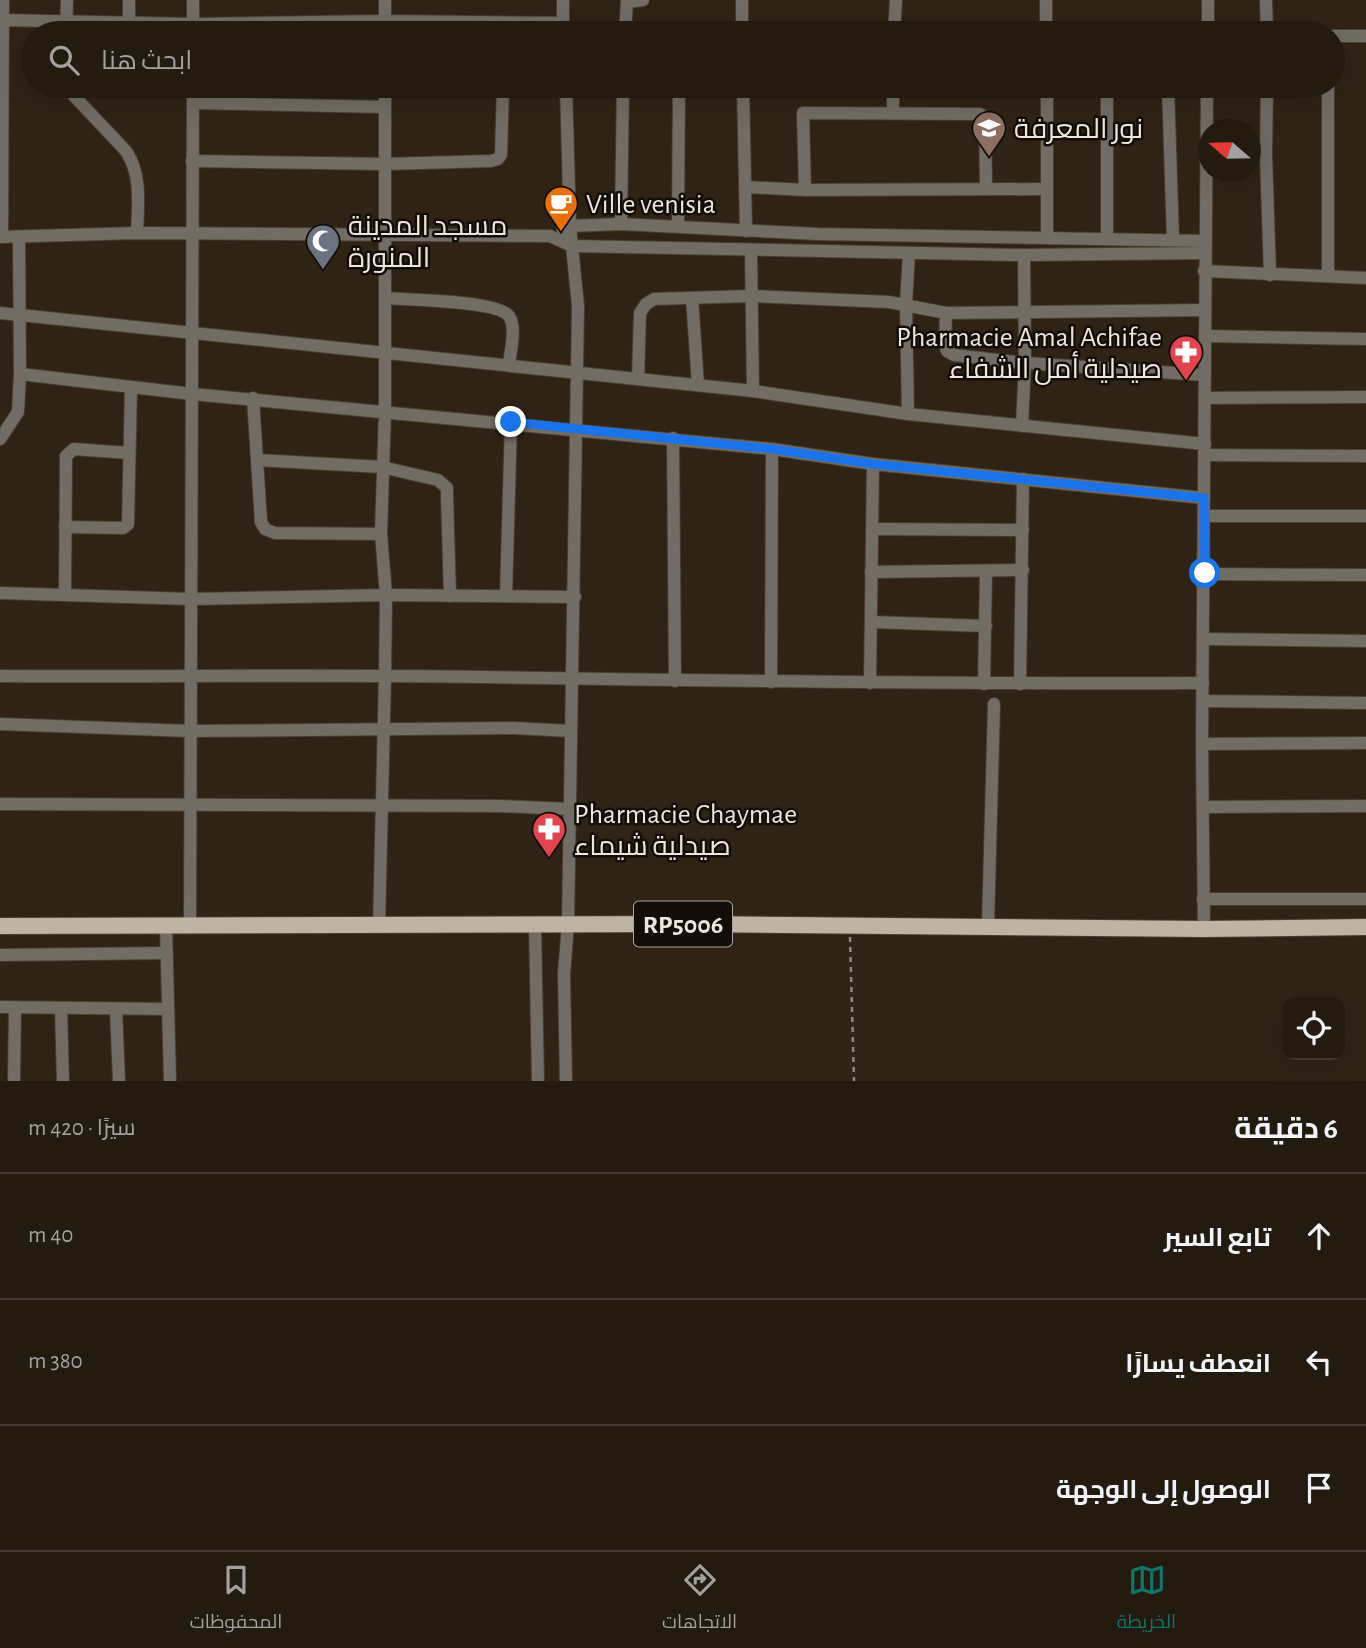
<!DOCTYPE html>
<html lang="ar">
<meta charset="utf-8">
<style>
body{margin:0;font-family:"Alegreya Sans",Cairo,sans-serif;background:#2b2319;color:#f1f3f6;direction:rtl}
.controls{position:absolute;right:21px;bottom:21px;display:grid;overflow:hidden;border-radius:14px;box-shadow:0 7px 28px #0002}
.controls button{width:63px;height:63px;display:grid;place-items:center;padding:0;border:0;border-bottom:2px solid #403830;background:#231a10;color:#f1f3f6;font:35px sans-serif}
.compass{position:absolute;left:1198px;top:119px;width:63px;height:63px;border-radius:50%;background:#231a10;box-shadow:0 7px 28px #0002;rotate:290deg}
.stop{position:absolute;width:21px;height:21px;margin:-16px;border:5px solid #1a73e8;border-radius:50%;background:#fff}
.stop.end{background:#1a73e8;border-color:#fff;box-shadow:0 2px 7px #0008}
.list{margin:0;padding:0;list-style:none}
h2{display:flex;justify-content:space-between;align-items:center;height:91px;margin:0;padding:0 28px;font-size:30px}
h2 small{font-size:23px;font-weight:400;color:#a3a19f}
.list li{display:grid;grid-template-columns:46px 1fr auto;gap:21px;align-items:center;box-sizing:border-box;height:126px;padding:0 28px;border-top:2px solid #403830}
.list b{display:block;font-size:26px;white-space:nowrap}
.list em{font-size:23px;font-style:normal;color:#a3a19f}
.icon{flex:none;width:38px;height:38px;fill:none;stroke:currentColor;stroke-width:2;stroke-linecap:round;stroke-linejoin:round}
.map{position:relative;flex:none;width:1366px;height:1081px;overflow:hidden;direction:ltr}
.search{position:absolute;background:#231a10;box-shadow:0 7px 28px #0002;left:21px;right:21px;top:21px;height:77px;display:flex;align-items:center;gap:18px;box-sizing:border-box;padding:0 24px;border-radius:38px;color:#a3a19f;font-size:26px}
.sheet{height:469px;background:#231a10}
nav{display:flex;justify-content:space-around;align-items:center;box-sizing:border-box;height:98px;border-top:2px solid #403830;background:#231a10;font-size:19px;color:#a3a19f}
nav a{display:grid;justify-items:center;gap:4px}
nav .on{color:#0f766e}
.map>svg:first-child{display:block}
.lines{fill:none;stroke-linecap:round;stroke-linejoin:round}
.minor-casing{stroke:#4a3e31;stroke-width:14}
.major-casing{stroke:#4a3e31;stroke-width:18}
.path{stroke:#92877c;stroke-width:2.5;stroke-dasharray:5 5;stroke-linecap:butt}
.minor{stroke:#716d64;stroke-width:12}
.major{stroke:#bdb4a3;stroke-width:16}
.route{stroke:#1a73e8;stroke-width:9}
.labels{text-anchor:middle;stroke-width:5;stroke-linejoin:round;paint-order:stroke}
.shield{fill:#130d08;stroke:#ada59d;stroke-width:2}
.shield-label{font-size:26px;font-weight:bold;fill:#efe6dd}
.poi-label{font-size:28px;fill:#efe6dd;stroke:#130d08;text-anchor:start}
</style>
<div class="map">
<svg width="1366" height="1081" viewBox="0 0 1366 1081">
<rect width="100%" height="100%" fill="#2f2315"/>
<g class="lines">
<g class="minor-casing">
<g id="minor">
<polyline points="129,0 129,23"/>
<polyline points="563,0 563,33"/>
<polyline points="1046,0 1046,33"/>
<polyline points="1266,0 1267,33"/>
<polyline points="627,2 643,0"/>
<polyline points="0,20 193,24 385,21 562,23"/>
<polyline points="66,33 67,0"/>
<polyline points="193,33 193,0"/>
<polyline points="385,33 385,0"/>
<polyline points="625,33 627,0"/>
<polyline points="742,33 742,0"/>
<polyline points="894,33 896,0"/>
<polyline points="1208,33 1208,0"/>
<polyline points="1333,36 1366,36"/>
<path d="M68 86 75 97 126 151C142 175 138 205 137 233"/>
<polyline points="566,86 570,226 578,306 568,924 564,974 566,1081"/>
<polyline points="743,86 746,231"/>
<polyline points="1047,86 1047,238"/>
<polyline points="1168,86 1173,240"/>
<polyline points="1267,86 1266,155 1270,275"/>
<polyline points="1328,86 1328,276"/>
<polyline points="385,87 523,86"/>
<polyline points="193,103 385,107"/>
<polyline points="893,113 893,86"/>
<polyline points="192,161 385,164 491,161 498,159 501,155 503,87"/>
<polyline points="746,187 805,190 1047,189"/>
<polyline points="805,190 803,113 980,114 985,118 986,187"/>
<polyline points="621,224 623,86"/>
<polyline points="678,226 679,86"/>
<polyline points="563,230 570,226 621,224 818,234 1205,241"/>
<polyline points="0,237 137,233 550,236 572,246 1024,255 1205,253"/>
<polyline points="2,237 3,0"/>
<polyline points="1107,239 1107,86"/>
<polyline points="751,250 753,391"/>
<polyline points="1204,271 1366,278"/>
<path d="M385 298C407 300 497 300 509 316 517 328 510 352 509 365"/>
<polyline points="692,298 698,385"/>
<polyline points="0,313 753,391 908,414 1205,444"/>
<polyline points="946,313 945,344 947,351 954,355 1025,363 1204,375"/>
<polyline points="1205,336 1366,339"/>
<polyline points="20,374 192,394 772,449 873,464 1204,498"/>
<polyline points="638,379 640,313 646,304 654,299 750,296 889,302 946,313 1204,310"/>
<polyline points="253,398 261,522 265,529 275,533 381,534"/>
<polyline points="1206,398 1366,397"/>
<polyline points="908,414 906,304 909,253"/>
<polyline points="1022,426 1025,363 1024,255"/>
<polyline points="673,438 675,681"/>
<polyline points="0,439 18,412 20,374 19,238"/>
<polyline points="1206,455 1366,456"/>
<polyline points="257,460 382,467 438,480 447,488 447,496 450,596"/>
<polyline points="1205,516 1366,516"/>
<polyline points="65,527 123,528 128,524 131,387"/>
<polyline points="872,529 1023,530"/>
<polyline points="871,572 1023,570"/>
<polyline points="1205,574 1366,575"/>
<polyline points="0,593 191,599 386,595 575,597"/>
<polyline points="65,595 66,456 74,449 129,453"/>
<polyline points="506,596 511,422"/>
<polyline points="872,622 986,626"/>
<polyline points="1204,639 1366,641"/>
<path d="M0 676C161 677 322 674 484 677 723 681 963 684 1203 683"/>
<polyline points="771,682 772,449"/>
<polyline points="870,683 873,464"/>
<polyline points="984,684 986,571"/>
<polyline points="1020,684 1023,479"/>
<polyline points="1203,701 1366,703"/>
<polyline points="0,724 190,731 514,728 571,731"/>
<polyline points="1202,744 1366,743"/>
<polyline points="0,804 500,806 569,809"/>
<polyline points="1203,807 1366,806"/>
<polyline points="1203,899 1366,899"/>
<polyline points="166,925 170,1081"/>
<polyline points="190,925 193,86"/>
<polyline points="535,925 538,1081"/>
<polyline points="988,925 994,704"/>
<polyline points="379,926 385,676 386,595 381,534 385,411 385,86"/>
<polyline points="1204,929 1202,744 1207,86"/>
<polyline points="0,955 167,953"/>
<polyline points="0,1007 168,1009"/>
<polyline points="61,1008 63,1081"/>
<polyline points="116,1009 119,1081"/>
<polyline points="14,1081 15,1007"/>
</g>
</g>
<g class="major-casing">
<polyline id="major" points="0,926 697,924 1204,929 1366,927"/>
</g>
<polyline class="path" points="850,937 854,1081"/>
<use href="#minor" class="minor"/>
<use href="#major" class="major"/>
</g>
<g class="lines">
<polyline class="route" points="511,422 772,449 873,464 1204,498 1205,573"/>
</g>
<defs>
<g id="school-pin" transform="scale(1.75)"><path d="M0 17L-7.5 6A9.5 9.5 0 1 1 7.5 6Z" fill="#8d6e63" stroke="#130d08"/><path d="M0-5L7-2L0 1L-7-2ZM-4 1L0 2.5L4 1V4Q0 6-4 4Z" fill="#fff"/></g>
<g id="cafe-pin" transform="scale(1.75)"><path d="M0 17L-7.5 6A9.5 9.5 0 1 1 7.5 6Z" fill="#e8710a" stroke="#130d08"/><path d="M-5.5-4.5H6V0H3Q3 3.5 0 3.5H-2.5Q-5.5 3.5-5.5 0ZM3-3.2v2h1.7v-2ZM-6 4.5H4V6H-6Z" fill="#fff"/></g>
<g id="mosque-pin" transform="scale(1.75)"><path d="M0 17L-7.5 6A9.5 9.5 0 1 1 7.5 6Z" fill="#6b7280" stroke="#130d08"/><path d="M3.5-4.9A6 6 0 1 0 3.5 4.9A5 5 0 1 1 3.5-4.9Z" fill="#fff"/></g>
<g id="pharmacy-pin" transform="scale(1.75)"><path d="M0 17L-7.5 6A9.5 9.5 0 1 1 7.5 6Z" fill="#e0444e" stroke="#130d08"/><path d="M-2-6h4v4h4v4h-4v4h-4v-4h-4v-4h4Z" fill="#fff"/></g>
</defs>
<g fill-rule="evenodd">
<use href="#school-pin" x="989" y="128"/>
<use href="#cafe-pin" x="561" y="203"/>
<use href="#mosque-pin" x="323" y="241"/>
<use href="#pharmacy-pin" x="1186" y="352"/>
<use href="#pharmacy-pin" x="549" y="829"/>
</g>
<g class="labels">
<rect class="shield" x="634" y="901.5" width="98" height="45" rx="5"/>
<g class="shield-label">
<text x="683" y="933">RP5006</text>
</g>
<g class="poi-label">
<text x="1014" y="138">نور المعرفة</text>
<text x="586" y="213">Ville venisia</text>
<text x="348" y="235">مسجد المدينة<tspan x="348" dy="32">المنورة</tspan></text>
<text x="1162" y="346" text-anchor="end">Pharmacie Amal Achifae<tspan x="1162" dy="32">صيدلية أمل الشفاء</tspan></text>
<text x="574" y="823">Pharmacie Chaymae<tspan x="574" dy="32">صيدلية شيماء</tspan></text>
</g>
</g>
</svg>
<div class="controls">
<button><svg class="icon" aria-label="locate" viewBox="0 0 24 24"><circle cx="12" cy="12" r="6"/><path d="M12 2v4M12 18v4M2 12h4M18 12h4"/></svg></button>
</div>
<svg class="compass" viewBox="-18 -18 36 36"><path d="M0-13l5 13h-10z" fill="#e53935"/><path d="M0 13l5-13h-10z" fill="#a3a19f"/></svg>
<div class="stop" style="left:1205px;top:573px"></div>
<div class="stop end" style="left:511px;top:422px"></div>
<div class="search"><svg class="icon" aria-label="search" viewBox="0 0 24 24"><circle cx="10" cy="10" r="6"/><path d="M15 15l6 6"/></svg>ابحث هنا</div>
</div>
<section class="sheet">
<h2>6 دقيقة<small>سيرًا · 420 m</small></h2>
<ul class="list">
<li><svg class="icon" aria-label="ahead" viewBox="0 0 24 24"><path d="M12 20V5M6 11l6-6 6 6"/></svg><div><b>تابع السير</b></div><em>40 m</em></li>
<li><svg class="icon" aria-label="left" viewBox="0 0 24 24"><path d="M17 20v-9H6M10 6l-5 5 5 5"/></svg><div><b>انعطف يسارًا</b></div><em>380 m</em></li>
<li><svg class="icon" aria-label="arrive" viewBox="0 0 24 24"><path d="M6 21V4h12l-3 4 3 4H6"/></svg><div><b>الوصول إلى الوجهة</b></div></li>
</ul>
</section>
<nav>
<a class="on"><svg class="icon" aria-label="map" viewBox="0 0 24 24"><path d="M3 6l6-2 6 2 6-2v14l-6 2-6-2-6 2zM9 4v14M15 6v14"/></svg>الخريطة</a>
<a><svg class="icon" aria-label="directions" viewBox="0 0 24 24"><path d="M12 3l9 9-9 9-9-9zM9 14v-3h6M13 9l2 2-2 2"/></svg>الاتجاهات</a>
<a><svg class="icon" aria-label="saved" viewBox="0 0 24 24"><path d="M7 4h10v16l-5-4-5 4z"/></svg>المحفوظات</a>
</nav>
